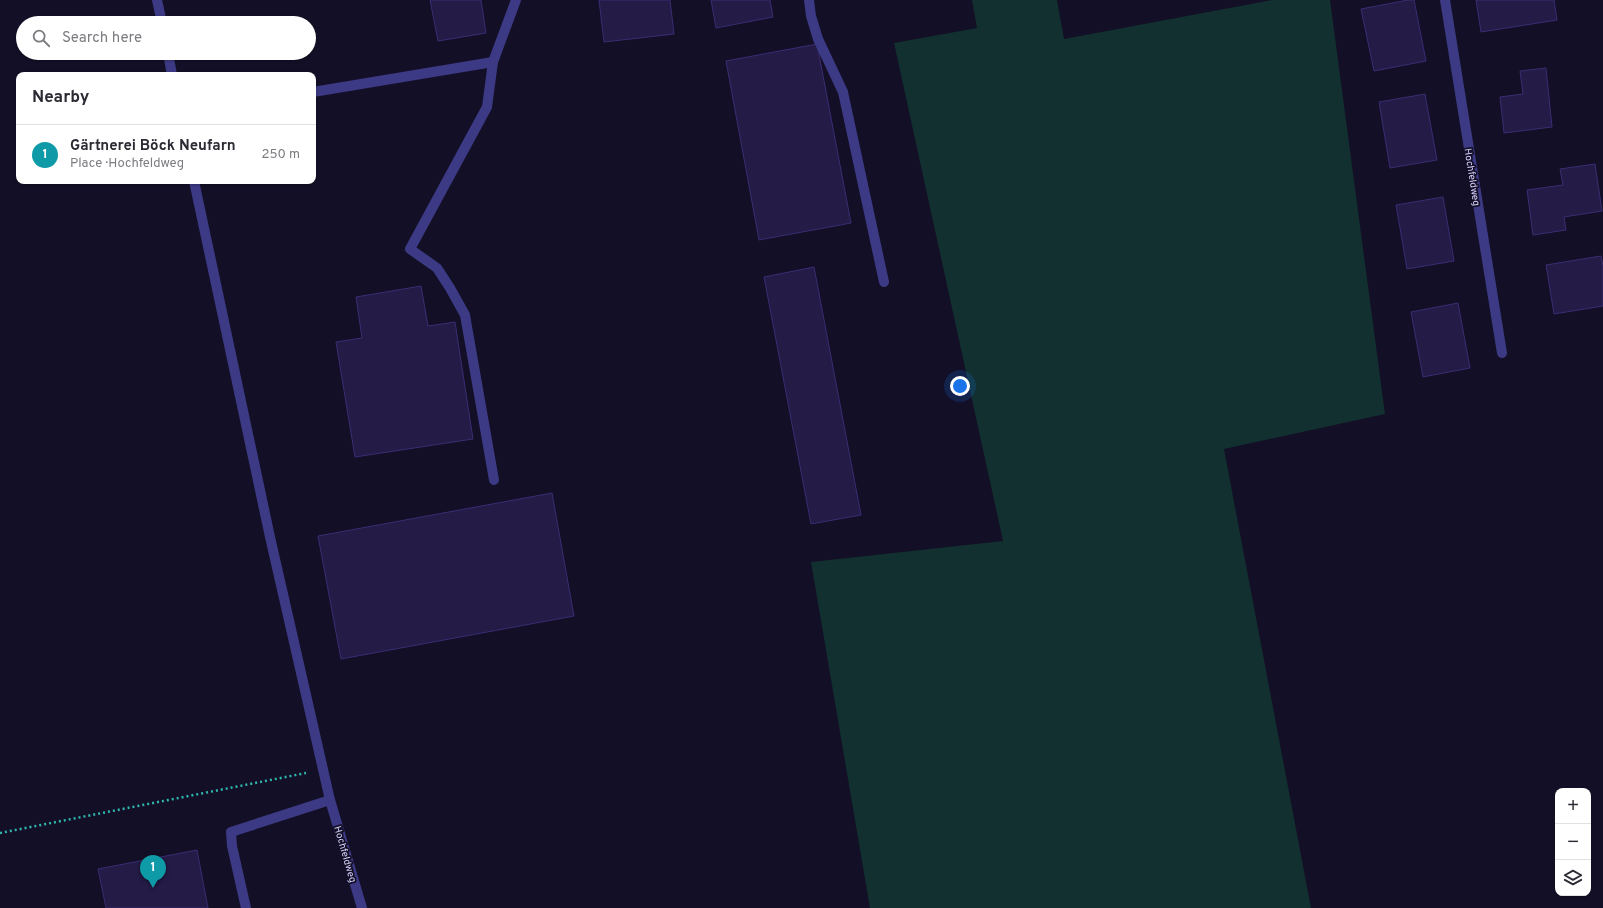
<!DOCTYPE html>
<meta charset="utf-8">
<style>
body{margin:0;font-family:Overpass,sans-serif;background:#f7f7f7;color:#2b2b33}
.controls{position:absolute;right:12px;bottom:12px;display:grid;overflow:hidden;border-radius:8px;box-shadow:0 1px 3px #0004}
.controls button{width:36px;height:36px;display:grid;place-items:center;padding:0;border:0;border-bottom:1px solid #e1e1e2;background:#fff;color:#2b2b33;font:20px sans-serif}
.you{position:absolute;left:960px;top:386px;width:14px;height:14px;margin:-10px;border:3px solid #fff;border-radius:50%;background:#1a73e8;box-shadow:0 0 0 6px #1a73e833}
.badge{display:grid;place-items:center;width:26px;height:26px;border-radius:50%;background:#187f8f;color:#fff;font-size:13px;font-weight:700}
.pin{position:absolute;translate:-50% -33px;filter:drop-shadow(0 1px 2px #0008)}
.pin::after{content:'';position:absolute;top:21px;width:14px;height:12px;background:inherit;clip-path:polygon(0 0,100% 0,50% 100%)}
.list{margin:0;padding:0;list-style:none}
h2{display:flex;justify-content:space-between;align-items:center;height:52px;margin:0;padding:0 16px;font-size:17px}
h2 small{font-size:13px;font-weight:400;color:#7c7c81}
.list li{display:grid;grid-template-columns:26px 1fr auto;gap:12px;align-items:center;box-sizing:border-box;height:60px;padding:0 16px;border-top:1px solid #e1e1e2}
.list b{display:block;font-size:15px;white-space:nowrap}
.list p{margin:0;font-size:13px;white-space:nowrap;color:#7c7c81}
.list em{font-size:13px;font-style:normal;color:#7c7c81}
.icon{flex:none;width:22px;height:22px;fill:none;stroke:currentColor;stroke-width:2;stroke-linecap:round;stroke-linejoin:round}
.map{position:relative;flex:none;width:1603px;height:908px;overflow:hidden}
.search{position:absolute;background:#fff;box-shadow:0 1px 3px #0004;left:16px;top:16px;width:300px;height:44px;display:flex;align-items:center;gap:10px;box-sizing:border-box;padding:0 14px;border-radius:22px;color:#7c7c81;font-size:15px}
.panel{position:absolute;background:#fff;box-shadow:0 1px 3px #0004;left:16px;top:72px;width:300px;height:112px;border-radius:8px}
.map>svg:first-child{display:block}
.green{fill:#12302f}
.building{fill:#241b47;stroke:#3b2d73}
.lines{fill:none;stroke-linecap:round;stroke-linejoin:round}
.path{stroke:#2fb8b0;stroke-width:2.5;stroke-dasharray:2 3;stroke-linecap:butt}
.minor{stroke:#3d3a85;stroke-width:10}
.labels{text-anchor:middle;stroke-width:3.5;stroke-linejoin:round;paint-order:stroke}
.street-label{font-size:10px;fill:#d9d4ff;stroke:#130f26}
</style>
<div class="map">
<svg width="1603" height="908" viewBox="0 0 1603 908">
<rect width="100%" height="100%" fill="#130f26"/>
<polygon class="green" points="972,0 1057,0 1064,39 1272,0 1330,0 1385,414 1224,449 1311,908 870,908 811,562 1003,541 894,43 977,28"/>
<g class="building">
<polygon points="430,0 481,0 486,33 438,41"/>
<polygon points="599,0 670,0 674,34 604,42"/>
<polygon points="711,0 770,0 773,17 716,28"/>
<polygon points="1408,0 1414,0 1426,61 1374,71 1361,9"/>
<polygon points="1476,0 1554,0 1557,20 1481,32"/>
<polygon points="817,44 851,223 759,240 726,61"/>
<polygon points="1546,68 1552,127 1504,133 1500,97 1523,94 1520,71"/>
<polygon points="1425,94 1437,160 1390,168 1379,102"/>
<polygon points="1595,164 1602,211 1564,217 1566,230 1533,235 1527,190 1563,185 1560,169"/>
<polygon points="1443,197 1454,261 1407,269 1396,205"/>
<polygon points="1601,256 1603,266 1603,306 1554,314 1546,265"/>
<polygon points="814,267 861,515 811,524 764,277"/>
<polygon points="421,286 428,326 455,322 473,439 355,457 336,342 362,338 356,297"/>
<polygon points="1458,303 1470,368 1423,377 1411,312"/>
<polygon points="552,493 574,616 341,659 318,536"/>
<polygon points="197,850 208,908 106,908 98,869"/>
</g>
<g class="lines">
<polyline class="path" points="0,833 306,773"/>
<g class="minor">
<polyline points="157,0 162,23"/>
<polyline points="809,0 811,16 818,39 843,92 884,282"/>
<polyline points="1445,0 1502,353"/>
<polyline points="168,53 172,75"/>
<polyline points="493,62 487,107 410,249 437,268 450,288 465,315 494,480"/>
<polyline points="313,92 493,62 516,0"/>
<polyline points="194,181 270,537 330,800 362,908"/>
<polyline points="246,908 232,846 231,832 330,800"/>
</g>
</g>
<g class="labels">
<g class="street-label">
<text transform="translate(1473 177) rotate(81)" y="4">Hochfeldweg</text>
<text transform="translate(346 854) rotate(74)" y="4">Hochfeldweg</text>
</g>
</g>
</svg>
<div class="controls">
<button>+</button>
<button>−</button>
<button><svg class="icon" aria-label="layers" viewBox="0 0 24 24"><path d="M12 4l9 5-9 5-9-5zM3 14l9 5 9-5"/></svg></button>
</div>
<div class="you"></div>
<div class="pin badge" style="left:153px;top:888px;background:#0f9aa8">1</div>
<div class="search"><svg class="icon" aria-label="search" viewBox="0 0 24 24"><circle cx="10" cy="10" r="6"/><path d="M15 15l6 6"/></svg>Search here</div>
<section class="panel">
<h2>Nearby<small></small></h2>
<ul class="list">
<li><span class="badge" style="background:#0f9aa8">1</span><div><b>Gärtnerei Böck Neufarn</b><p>Place · Hochfeldweg</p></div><em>250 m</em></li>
</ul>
</section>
</div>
